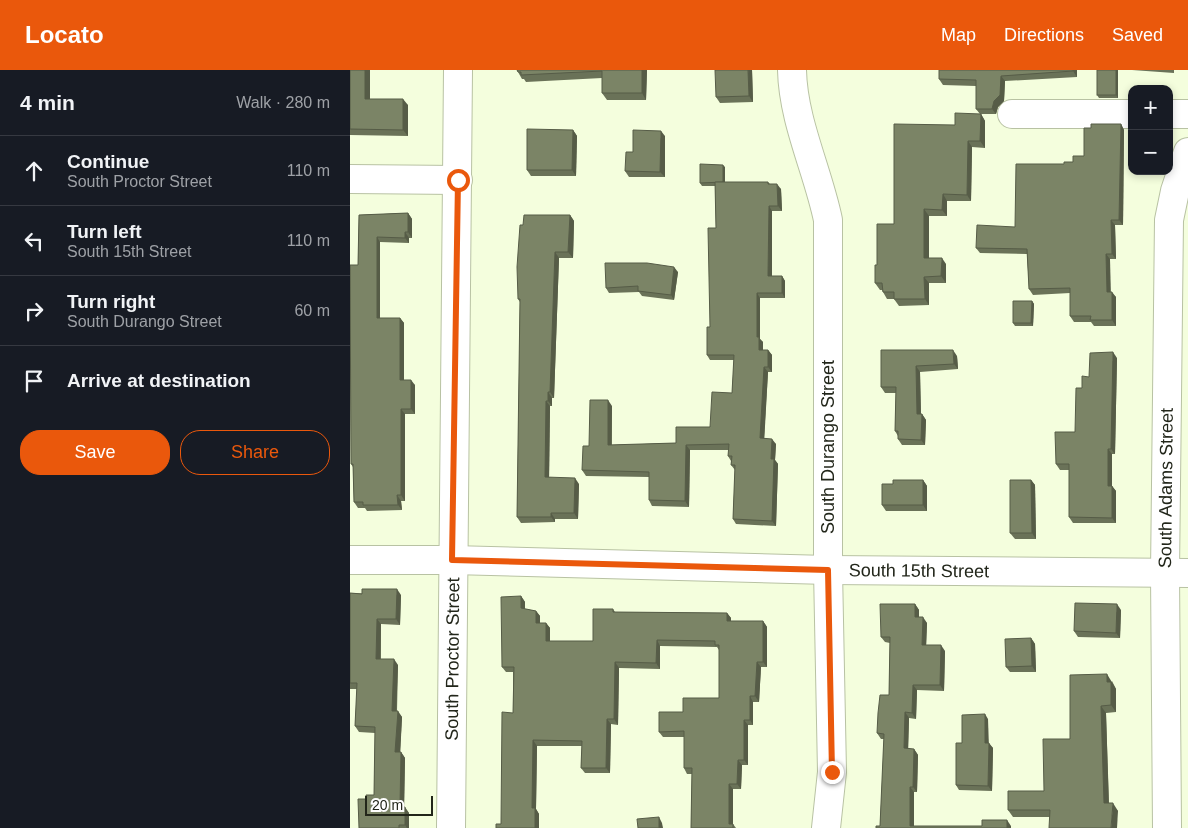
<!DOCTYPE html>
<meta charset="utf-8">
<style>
body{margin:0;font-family:Helvetica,sans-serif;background:#242831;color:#f1f3f6}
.controls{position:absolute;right:15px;top:15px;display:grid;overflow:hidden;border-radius:10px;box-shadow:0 2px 8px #0003}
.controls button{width:45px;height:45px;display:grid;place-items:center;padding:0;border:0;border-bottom:1px solid #363941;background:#171b24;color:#f1f3f6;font:25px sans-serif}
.scale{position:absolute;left:15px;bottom:12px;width:68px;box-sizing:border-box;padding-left:5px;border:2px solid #22261a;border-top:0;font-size:14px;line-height:18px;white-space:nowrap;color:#22261a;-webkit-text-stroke:4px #fff;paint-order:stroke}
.stop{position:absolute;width:15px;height:15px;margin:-11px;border:4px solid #ea580c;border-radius:50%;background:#fff}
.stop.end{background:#ea580c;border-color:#fff;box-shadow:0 1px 5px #0008}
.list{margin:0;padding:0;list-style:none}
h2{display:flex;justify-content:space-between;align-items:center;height:65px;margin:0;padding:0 20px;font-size:21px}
h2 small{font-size:16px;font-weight:400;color:#9ea1a6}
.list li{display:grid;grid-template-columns:32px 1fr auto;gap:15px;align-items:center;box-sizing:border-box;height:70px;padding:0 20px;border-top:1px solid #363941}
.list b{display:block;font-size:19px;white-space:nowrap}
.list p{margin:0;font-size:16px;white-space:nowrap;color:#9ea1a6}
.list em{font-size:16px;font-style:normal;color:#9ea1a6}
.actions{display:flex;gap:10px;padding:15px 20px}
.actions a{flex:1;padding:11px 0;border:1px solid #ea580c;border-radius:20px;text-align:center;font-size:18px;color:#ea580c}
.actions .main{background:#ea580c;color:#fff}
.icon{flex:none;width:28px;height:28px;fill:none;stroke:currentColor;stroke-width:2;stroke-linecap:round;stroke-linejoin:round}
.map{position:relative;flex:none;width:838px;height:758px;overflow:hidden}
header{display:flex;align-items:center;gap:30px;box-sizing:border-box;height:70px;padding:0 25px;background:#ea580c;color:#fff}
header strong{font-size:24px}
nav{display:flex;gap:28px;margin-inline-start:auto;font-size:18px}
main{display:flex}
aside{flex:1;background:#171b24}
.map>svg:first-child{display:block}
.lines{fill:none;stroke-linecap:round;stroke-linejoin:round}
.minor-casing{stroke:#b8c2a3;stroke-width:30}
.minor{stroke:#fff;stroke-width:28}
.wall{fill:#6a7258}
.shaded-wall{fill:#565c47}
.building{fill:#7b8466;stroke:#565c47}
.route{stroke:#ea580c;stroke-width:6}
.labels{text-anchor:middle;stroke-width:4;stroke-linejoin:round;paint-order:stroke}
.street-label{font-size:18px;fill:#22261a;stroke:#fff}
</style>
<header>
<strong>Locato</strong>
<nav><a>Map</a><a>Directions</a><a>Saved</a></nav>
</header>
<main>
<aside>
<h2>4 min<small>Walk · 280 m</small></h2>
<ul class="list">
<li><svg class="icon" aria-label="ahead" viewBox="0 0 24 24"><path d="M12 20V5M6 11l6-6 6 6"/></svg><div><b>Continue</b><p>South Proctor Street</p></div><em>110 m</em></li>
<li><svg class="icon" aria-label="left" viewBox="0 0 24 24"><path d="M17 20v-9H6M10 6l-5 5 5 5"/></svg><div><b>Turn left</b><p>South 15th Street</p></div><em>110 m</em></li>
<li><svg class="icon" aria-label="right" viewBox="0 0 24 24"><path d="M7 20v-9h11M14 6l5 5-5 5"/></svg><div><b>Turn right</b><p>South Durango Street</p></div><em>60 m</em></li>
<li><svg class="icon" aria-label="arrive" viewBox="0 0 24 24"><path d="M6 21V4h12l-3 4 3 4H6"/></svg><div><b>Arrive at destination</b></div></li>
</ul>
<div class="actions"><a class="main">Save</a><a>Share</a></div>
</aside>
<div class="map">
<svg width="838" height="758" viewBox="0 0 838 758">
<rect width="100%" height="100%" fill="#f4fedd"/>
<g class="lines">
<g class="minor-casing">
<g id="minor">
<path d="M442 0C443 51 468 101 478 150V500L482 702 476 758"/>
<polyline points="662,44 782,44"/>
<polyline points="819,44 838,44"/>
<polyline points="0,109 108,110"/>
<path id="s1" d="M0 490H102L478 500 838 503"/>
<path id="s2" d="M101 758 108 0"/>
<path id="s3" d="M817 758 815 503 819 150 825 121 838 82"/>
</g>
</g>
<use href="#minor" class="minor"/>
</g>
<g class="wall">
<polygon points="0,0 20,0 20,29 58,35 58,66 0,65"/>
<polygon points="167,0 297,0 296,30 257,30 252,23 252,8 176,12 174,9 172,9 168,2"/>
<polygon points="402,0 403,32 370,33 366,27"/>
<polygon points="589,0 727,0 727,7 655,11 654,31 648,37 646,44 631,44 635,51 635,78 622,77 621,131 597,131 597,146 579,146 579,188 596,194 596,213 579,213 579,235 549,236 544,229 537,229 533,222 532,220 530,220 525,213 527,195 544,154 605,55 630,44 626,39 626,16 593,15 589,9"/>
<polygon points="747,0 768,0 768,28 749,28 747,25"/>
<polygon points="782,0 824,0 824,3"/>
<polygon points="771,54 774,60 773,155 765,155 766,189 760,189 760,222 766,227 766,256 744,256 741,252 724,252 720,246 720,223 683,225 679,219 677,184 630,183 626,178 665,157 714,94 723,92 734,86"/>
<polygon points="223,60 227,66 226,106 181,106 177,100"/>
<polygon points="315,66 315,107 279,107 275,101 283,82"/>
<polygon points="375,97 375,112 418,112 420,114 431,119 432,141 422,141 422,206 432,206 435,211 435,228 410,228 410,269 413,272 413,280 418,280 422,285 422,302 418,302 414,368 426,374 425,390 428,394 426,456 386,454 383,449 385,400 381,395 381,391 378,386 379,380 340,380 339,437 302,436 299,430 299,407 236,406 232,400 239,376 262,336 262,375 326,373 360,357 382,323 384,290 360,290 357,285 360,257 366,158 365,116 352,116 350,113"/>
<polygon points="58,143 62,149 62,168 59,168 59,173 30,172 30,248 50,248 54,253 54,310 65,315 65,344 55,344 55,431 51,431 52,440 17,441 15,438 8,438 4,432 3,397 1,394 0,195 8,195 9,145"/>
<polygon points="220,145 224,151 223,188 209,188 204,328 202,328 202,336 200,336 199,407 229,414 228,449 205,449 205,452 171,453 167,447 170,232 168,229 173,155"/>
<polygon points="328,202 324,230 292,226 289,222 259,223 256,218"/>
<polygon points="682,231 684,234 683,256 665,256 663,253"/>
<polygon points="531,280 607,286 608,299 570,302 571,344 572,344 576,350 575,375 552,375 548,369 548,366 545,361 546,323 535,323 531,317"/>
<polygon points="767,288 765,384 762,384 762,416 766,421 766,453 723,453 719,447 719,400 710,400 706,394 725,362 732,318 739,307"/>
<polygon points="573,410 577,416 577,441 536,441 532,435 543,414"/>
<polygon points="681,410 685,415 686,469 665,469 660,463"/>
<polygon points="0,523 51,525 50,555 31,554 31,589 48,595 47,641 52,647 50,682 51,682 55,688 54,737 59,743 59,758 9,758 16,729 24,725 25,663 9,662 5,656 7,619 0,619"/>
<polygon points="171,526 175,532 175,539 186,541 190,546 190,553 196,553 200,558 200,571 243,571 263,539 265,542 377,543 381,548 381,551 413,551 417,557 417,597 411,597 409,632 403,632 403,655 398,655 398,695 392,695 391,719 383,719 383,754 386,758 341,758 342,704 337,704 334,698 334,667 313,667 309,662 333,642 369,628 369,580 367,577 310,576 310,599 269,598 268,655 261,654 260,703 235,703 231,698 232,676 187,676 186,739 189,744 189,758 151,754 163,643 163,602 156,602 152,597"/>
<polygon points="565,534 569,540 569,547 577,553 576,575 595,581 594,621 567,620 566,649 559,648 558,679 564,679 568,685 567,722 564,722 564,756 661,756 661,758 526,758 530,756 534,669 531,669 527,663 539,625 540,573 535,572 531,567"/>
<polygon points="771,540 770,568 728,567 724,561"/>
<polygon points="681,568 685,574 686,602 660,602 656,597"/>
<polygon points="762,611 766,619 766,642 756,643 759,733 768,741 699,747 663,747 658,740 694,721 720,669"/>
<polygon points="638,649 638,673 643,678 642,721 609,720 606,715 612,673"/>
</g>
<g class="shaded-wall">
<polygon points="15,0 20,0 20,35 15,29"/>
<polygon points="292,0 297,0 296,30 292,23"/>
<polygon points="398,0 402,0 403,32 399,26"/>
<polygon points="723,0 727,0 727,7 723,1"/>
<polygon points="766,0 768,0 768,28 766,25"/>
<polygon points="651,6 655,11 654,31 648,37 646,44 642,39"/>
<polygon points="53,29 58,35 58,66 53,60"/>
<polygon points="631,44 635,51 635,78 630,71"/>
<polygon points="771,54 774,60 773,155 769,150"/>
<polygon points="223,60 227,66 226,106 222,100"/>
<polygon points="311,61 315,66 315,107 310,102"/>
<polygon points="618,71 622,77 621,131 617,125"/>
<polygon points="373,95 375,97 375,116 373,113"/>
<polygon points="427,114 431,119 432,141 428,136"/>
<polygon points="593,124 597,131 597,146 592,140"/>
<polygon points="419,136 422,141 422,211 418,206"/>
<polygon points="574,139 579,146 579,195 574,188"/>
<polygon points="58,143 62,149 62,168 58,162"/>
<polygon points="220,145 224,151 223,188 218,182"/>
<polygon points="761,150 765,155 766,189 762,184"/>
<polygon points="55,162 59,168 59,173 55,168"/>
<polygon points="27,167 30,172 30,254 27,248"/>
<polygon points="205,182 209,188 204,328 200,322"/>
<polygon points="756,184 760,189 761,227 757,222"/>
<polygon points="592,188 596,194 596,213 591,206"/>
<polygon points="324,197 328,202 324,230 321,225"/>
<polygon points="432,206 435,211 435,228 432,223"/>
<polygon points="574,207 579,213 579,235 575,229"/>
<polygon points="762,222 766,227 766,256 762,250"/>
<polygon points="407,223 410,228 410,269 413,272 413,285 409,280 407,267"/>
<polygon points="682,231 684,234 683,256 681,253"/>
<polygon points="50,248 54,253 54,316 50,310"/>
<polygon points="418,280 422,285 422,302 418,297"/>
<polygon points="603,280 607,286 608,299 604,294"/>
<polygon points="763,282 767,288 765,384 761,379"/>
<polygon points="566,296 570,302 571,349 567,344"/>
<polygon points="414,297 418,302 414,374 410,368"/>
<polygon points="61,310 65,315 65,344 61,339"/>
<polygon points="198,322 202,328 202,336 198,331"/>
<polygon points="258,330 262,336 261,381 258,375"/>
<polygon points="196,331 200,336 199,413 195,407"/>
<polygon points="51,339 55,344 55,431 51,425"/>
<polygon points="572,344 576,350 575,375 571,370"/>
<polygon points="422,369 426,374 425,390 428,394 426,456 422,451 421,389"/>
<polygon points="336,375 340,380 339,437 335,431"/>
<polygon points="758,379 762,384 762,421 758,416"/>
<polygon points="225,408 229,414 228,449 224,443"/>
<polygon points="573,410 577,416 577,441 573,435"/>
<polygon points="681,410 685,415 686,469 682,463"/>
<polygon points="762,416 766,421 766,453 762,448"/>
<polygon points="47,425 51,431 52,440 48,435"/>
<polygon points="201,443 205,449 205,452 201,447"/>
<polygon points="47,519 51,525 50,555 46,549"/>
<polygon points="171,526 175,532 175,544 171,538"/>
<polygon points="565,534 569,540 569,553 565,547"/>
<polygon points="767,534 771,540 770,568 766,563"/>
<polygon points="186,541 190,546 190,558 186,553"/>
<polygon points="377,543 381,548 381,557 377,551"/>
<polygon points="573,547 577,553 576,580 572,575"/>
<polygon points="27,549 31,554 30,594 26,589"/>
<polygon points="413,551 417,557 417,597 413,592"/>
<polygon points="196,553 200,558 200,577 196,571"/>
<polygon points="681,568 685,574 686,602 682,596"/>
<polygon points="307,570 310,576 310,599 306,593"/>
<polygon points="591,575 595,581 594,621 590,615"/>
<polygon points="44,589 48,595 46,647 42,641"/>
<polygon points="265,592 269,598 268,655 264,649"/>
<polygon points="407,592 411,597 409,632 405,626"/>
<polygon points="757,604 766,619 766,642 761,635 757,612"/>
<polygon points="563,615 567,620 566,649 562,643"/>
<polygon points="400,626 403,632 403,655 400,650"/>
<polygon points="751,636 756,643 759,740 754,733"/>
<polygon points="48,641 52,647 50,687 45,682"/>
<polygon points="555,642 559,648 558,684 554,678"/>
<polygon points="635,644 638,649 639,678 635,673"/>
<polygon points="257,649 261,654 260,703 256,698"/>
<polygon points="394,650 398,655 398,695 394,690"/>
<polygon points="183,670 187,676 186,739 189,744 189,758 185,758 182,738"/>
<polygon points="639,673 643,678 642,721 638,716"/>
<polygon points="564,679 568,685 567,722 563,717"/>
<polygon points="51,682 55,688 54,743 50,737"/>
<polygon points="388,690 392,695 391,719 387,714"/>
<polygon points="379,714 383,719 383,758 379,754"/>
<polygon points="560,717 564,722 564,758 560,756"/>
<polygon points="763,733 768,741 767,758 761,758"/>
<polygon points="55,737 59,743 59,758 57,758 55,755"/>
<polygon points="309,747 312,753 313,758 309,758"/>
<polygon points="657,750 661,756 661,758 657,758"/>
</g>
<g class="building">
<polygon points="0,0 15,0 15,29 53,29 53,60 0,59"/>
<polygon points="167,0 292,0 292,23 252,23 252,1 171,5 171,2 168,2"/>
<polygon points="365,0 398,0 399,26 366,27"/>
<polygon points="589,0 723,0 723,1 651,6 650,25 644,31 642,39 626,39 626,10 589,9"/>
<rect x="747" y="0" width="19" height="25"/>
<polygon points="605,43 631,44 630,71 618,71 617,125 593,124 592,140 574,139 574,188 592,188 591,206 574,207 575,229 544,229 544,222 533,222 532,213 525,213 525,195 527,195 527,154 544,154 544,54 605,55"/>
<polygon points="741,54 771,54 769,150 761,150 762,184 756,184 757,222 762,222 762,250 740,250 741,246 720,246 720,218 679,219 677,179 626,178 627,155 665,157 666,94 714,94 714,92 723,92 723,86 734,86 734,58 741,58"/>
<polygon points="177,59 223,60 222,100 177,100"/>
<polygon points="283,60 311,61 310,102 275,101 276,82 283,82"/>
<polygon points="350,94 373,95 373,112 350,113"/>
<polygon points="365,112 418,112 418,114 427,114 428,136 419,136 418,206 432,206 432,223 407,223 407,267 409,267 409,280 418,280 418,297 414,297 410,368 422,369 421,389 424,389 422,451 383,449 385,395 381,395 382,386 378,386 379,374 336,375 335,431 299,430 299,402 232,400 233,376 239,376 240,330 258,330 258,375 326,373 326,357 360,357 362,322 382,323 384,285 357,285 357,257 360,257 358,158 366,158"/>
<polygon points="58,143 58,162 55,162 55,168 27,167 27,248 50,248 50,310 61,310 61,339 51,339 51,425 47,425 48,435 13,435 13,432 4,432 3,394 1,394 0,195 8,195 9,145"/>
<polygon points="174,145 220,145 218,182 205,182 200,322 198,322 198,331 196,331 195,407 225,408 224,443 201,443 201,447 167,447 170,229 168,229 167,197 170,155 173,155"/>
<polygon points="255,193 297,193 324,197 321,225 288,221 288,216 256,218"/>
<polygon points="663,231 682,231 681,253 663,253"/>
<polygon points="531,280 603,280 604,294 566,296 567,344 572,344 571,370 548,369 548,361 545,361 546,317 531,317"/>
<polygon points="763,282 761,379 758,379 758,416 762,416 762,448 719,447 719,394 706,394 705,362 725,362 726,318 732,318 732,306 739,307 740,283"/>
<polygon points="543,410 573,410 573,435 532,435 532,414 543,414"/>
<polygon points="660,410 681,410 682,463 660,463"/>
<polygon points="12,519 47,519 46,549 27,549 26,589 44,589 42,641 48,641 45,682 51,682 50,737 55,737 55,755 49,755 49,758 9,758 8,729 16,729 16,725 24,725 25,657 5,656 7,613 0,613 0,523 12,524"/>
<polygon points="171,526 171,538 186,541 186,553 196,553 196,571 243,571 243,539 263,539 263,542 377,543 377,551 413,551 413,592 407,592 405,626 400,626 400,650 394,650 394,690 388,690 387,714 379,714 379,754 383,754 383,758 341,758 342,698 334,698 334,661 309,662 309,642 333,642 333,628 369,628 369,575 365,575 365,571 307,570 306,593 265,592 264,649 257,649 256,698 231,698 232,671 183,670 182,738 185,738 185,758 146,758 146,754 151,754 152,642 163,643 164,597 152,597 151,527"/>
<polygon points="725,533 767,534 766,563 724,561"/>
<polygon points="530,534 565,534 565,547 573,547 572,575 591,575 590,615 563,615 562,643 555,642 554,678 564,679 563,717 560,717 560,756 632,756 632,750 657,750 657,758 526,758 526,756 530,756 534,664 527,663 528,643 530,625 539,625 540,567 531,567"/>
<polygon points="681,568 682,596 656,597 655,569"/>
<polygon points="757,604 757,612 761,612 761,635 751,636 754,733 763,733 761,758 699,758 700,740 658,740 658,721 694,721 693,669 720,669 720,605"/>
<polygon points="635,644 635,673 639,673 638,716 606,715 606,673 612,673 612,645"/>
<polygon points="309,747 309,758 288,758 287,749"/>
</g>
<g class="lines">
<polyline class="route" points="108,110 102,490 478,500 482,702"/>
</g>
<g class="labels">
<g class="street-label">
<text transform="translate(478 377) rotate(-90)" y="6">South Durango Street</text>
<text dy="6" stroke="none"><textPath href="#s3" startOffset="340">South Adams Street</textPath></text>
<text dy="6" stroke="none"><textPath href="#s1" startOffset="569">South 15th Street</textPath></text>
<text dy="6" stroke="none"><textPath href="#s2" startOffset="169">South Proctor Street</textPath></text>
</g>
</g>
</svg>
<div class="controls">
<button>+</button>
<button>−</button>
</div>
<div class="scale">20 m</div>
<div class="stop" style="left:108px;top:110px"></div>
<div class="stop end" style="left:482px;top:702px"></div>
</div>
</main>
